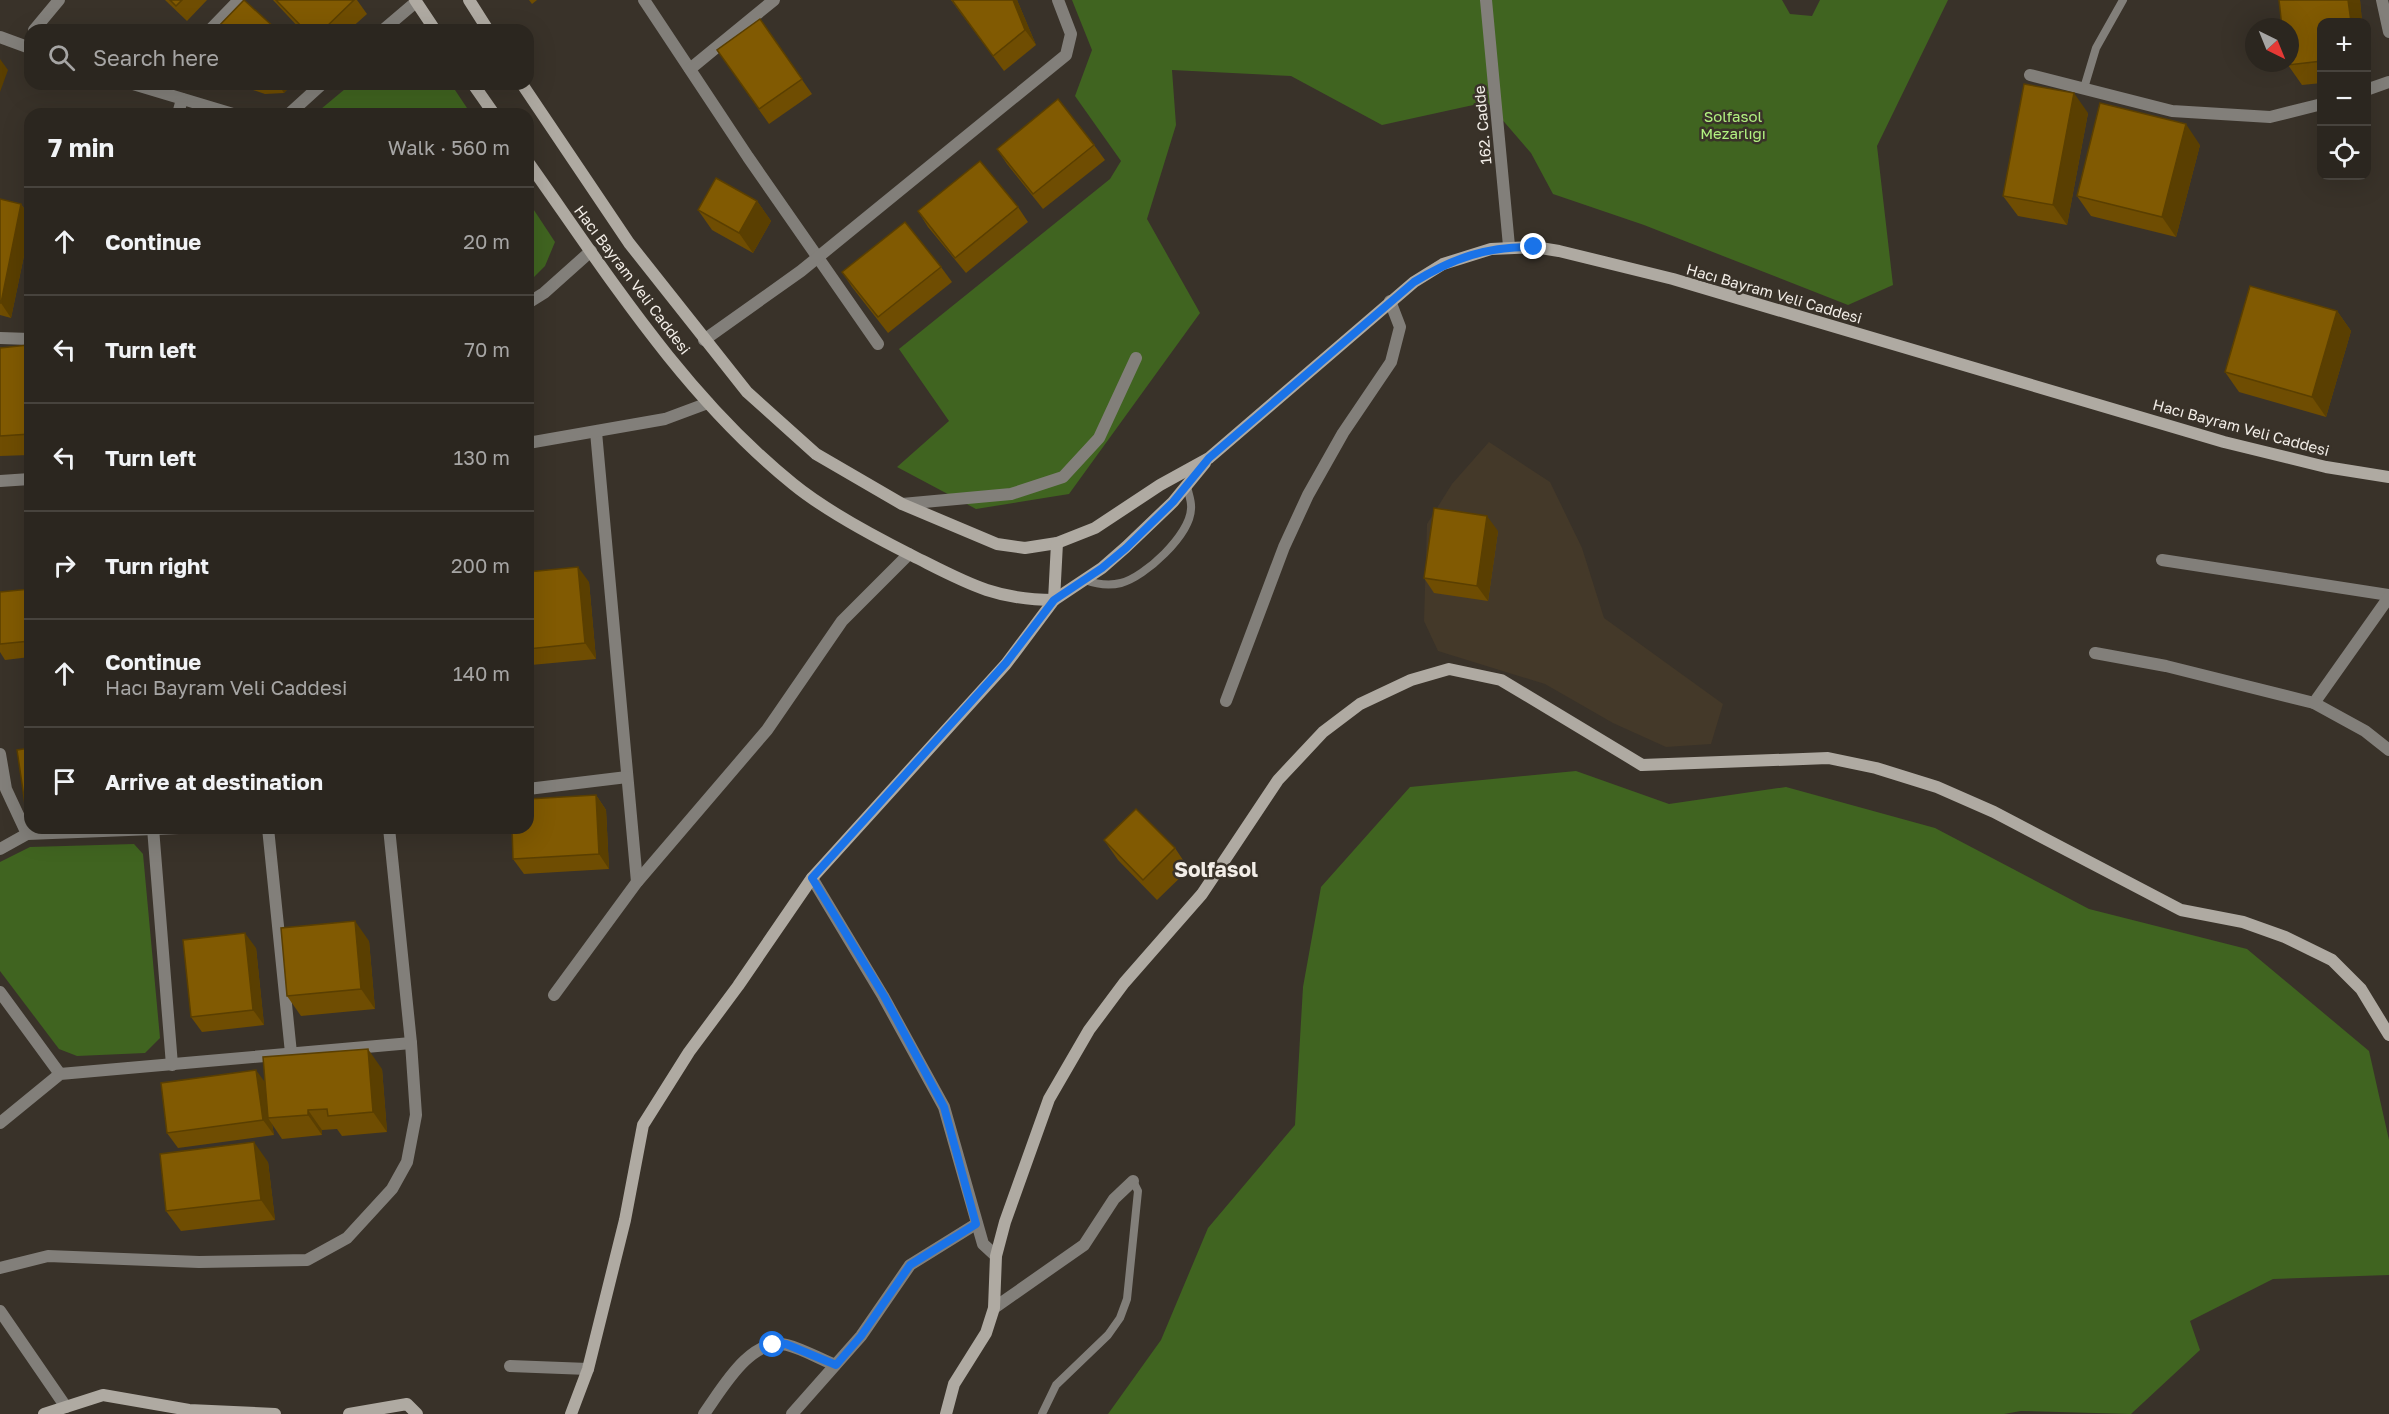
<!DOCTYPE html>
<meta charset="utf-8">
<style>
body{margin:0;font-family:"Golos Text",sans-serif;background:#37322c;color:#f1f3f6}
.controls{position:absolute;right:18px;top:18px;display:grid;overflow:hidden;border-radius:12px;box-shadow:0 6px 24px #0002}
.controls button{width:54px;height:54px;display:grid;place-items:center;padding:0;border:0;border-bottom:2px solid #47433d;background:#2b261f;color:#f1f3f6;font:30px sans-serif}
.compass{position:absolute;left:2245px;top:18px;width:54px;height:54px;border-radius:50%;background:#2b261f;box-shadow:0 6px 24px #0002;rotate:137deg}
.stop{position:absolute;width:18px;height:18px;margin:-14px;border:4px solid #1a73e8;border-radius:50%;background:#fff}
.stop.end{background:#1a73e8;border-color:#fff;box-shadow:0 2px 6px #0008}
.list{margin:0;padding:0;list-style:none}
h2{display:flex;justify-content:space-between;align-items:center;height:78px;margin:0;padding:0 24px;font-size:26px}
h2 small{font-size:20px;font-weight:400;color:#a6a5a4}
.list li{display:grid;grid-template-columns:39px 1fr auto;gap:18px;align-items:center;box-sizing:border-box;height:108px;padding:0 24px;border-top:2px solid #47433d}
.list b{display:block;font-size:22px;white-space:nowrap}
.list p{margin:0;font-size:20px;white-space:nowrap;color:#a6a5a4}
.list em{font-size:20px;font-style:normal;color:#a6a5a4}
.icon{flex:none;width:33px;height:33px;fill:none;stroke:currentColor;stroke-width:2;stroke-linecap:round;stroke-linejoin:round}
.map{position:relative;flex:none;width:2389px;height:1414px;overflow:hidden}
.search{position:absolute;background:#2b261f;box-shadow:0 6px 24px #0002;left:24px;top:24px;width:510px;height:66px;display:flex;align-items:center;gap:15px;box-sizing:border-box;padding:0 21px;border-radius:18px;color:#a6a5a4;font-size:22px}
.panel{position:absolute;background:#2b261f;box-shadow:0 6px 24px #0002;left:24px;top:108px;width:510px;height:726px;border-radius:18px}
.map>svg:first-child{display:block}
.education{fill:#443929}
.green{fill:#406420}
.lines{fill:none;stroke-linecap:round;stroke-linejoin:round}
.lane{stroke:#827f7a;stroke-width:8}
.street{stroke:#827f7a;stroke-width:12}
.secondary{stroke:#afaaa2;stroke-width:12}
.wall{fill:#6f4d02}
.shaded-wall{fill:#5a3f01}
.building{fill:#815a02;stroke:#5a3f01;stroke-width:1.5}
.route{stroke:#1a73e8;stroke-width:8}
.labels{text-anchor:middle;stroke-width:5;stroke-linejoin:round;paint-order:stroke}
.park-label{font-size:15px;fill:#b2f281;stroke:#393229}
.street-label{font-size:15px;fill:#f2ede7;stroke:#393229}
.district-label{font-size:21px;font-weight:bold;fill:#f2ede7;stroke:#393229}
</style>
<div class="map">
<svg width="2389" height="1414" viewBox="0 0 2389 1414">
<rect width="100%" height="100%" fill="#393229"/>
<polygon class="education" points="1489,442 1550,482 1582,548 1604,618 1723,704 1711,744 1666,747 1613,723 1545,684 1438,651 1424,621 1427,524 1452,484"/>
<g class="green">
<polygon points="1072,0 1782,0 1790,14 1812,16 1820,0 1948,0 1877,146 1893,285 1848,305 1644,225 1553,194 1531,153 1487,102 1382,125 1291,76 1172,70 1176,125 1147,219 1200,313 1069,494 976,509 897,467 949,421 899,349 1110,179 1121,161 1075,96 1092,50"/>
<polygon points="351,84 451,84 471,114 315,114"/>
<polygon points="528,201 555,242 545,266 528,283"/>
<polygon points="1576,771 1669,804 1786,787 1935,828 2089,909 2247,949 2369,1051 2389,1140 2389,1275 2273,1279 2190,1321 2200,1350 2131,1414 2021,1411 2004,1414 1108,1414 1161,1340 1208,1228 1295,1125 1303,987 1321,887 1410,787"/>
<polygon points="134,844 143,854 160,1038 145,1053 77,1056 59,1049 0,971 0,862 30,847"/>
</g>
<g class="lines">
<g class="lane">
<polyline points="2084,88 2096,48 2123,0"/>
<path d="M1085 580C1096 584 1109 586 1121 583 1145 577 1190 535 1191 509 1192 501 1188 493 1187 486"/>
<polyline points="1042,1414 1056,1385 1108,1335 1120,1318 1127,1299 1138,1191 1133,1181"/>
</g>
<g class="street">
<polyline points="644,0 748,157 878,344"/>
<polyline points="1486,0 1509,246"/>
<polyline points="2382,0 2389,32"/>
<polyline points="34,30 59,0"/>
<polyline points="210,30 239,0"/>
<polyline points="383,30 416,2"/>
<polyline points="0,37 30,48"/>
<polyline points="690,69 774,0"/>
<polyline points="2030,75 2172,111 2270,117 2322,104"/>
<polyline points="133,84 233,114"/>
<polyline points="2366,90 2389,82"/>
<polyline points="178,114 182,99"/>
<polyline points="289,114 322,84"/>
<polyline points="528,303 544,293 591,251"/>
<polyline points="0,338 30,339"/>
<polyline points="704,340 801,271 1066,55 1071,34 1058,0"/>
<polyline points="596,432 637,882"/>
<polyline points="528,443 665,419 708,403"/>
<polyline points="0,481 30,479"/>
<polyline points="902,504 1011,494 1063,477 1099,438 1136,358"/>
<polyline points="2162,560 2389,595"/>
<polyline points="2095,653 2166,666 2314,703 2389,597"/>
<polyline points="1226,701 1284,547 1308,495 1343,433 1391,362 1400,327 1390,301"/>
<polyline points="2314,703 2365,731 2389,750"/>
<polyline points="0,754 6,789 27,834"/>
<polyline points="528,789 627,777"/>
<polyline points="153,828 172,1065"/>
<polyline points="268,828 291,1053"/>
<polyline points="0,849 27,834 179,828"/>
<polyline points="812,878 883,996 944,1107 983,1244 996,1256"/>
<polyline points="0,992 60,1074"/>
<polyline points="554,995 637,882 767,730 842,621 909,554"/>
<polyline points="0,1123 60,1074 411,1043"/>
<polyline points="0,1268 48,1256 199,1262 307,1260 347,1238 392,1189 407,1162 416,1115 411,1043 389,828"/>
<polyline points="994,1308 1084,1245 1114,1199 1133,1181"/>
<polyline points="0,1311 66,1407"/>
<polyline points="510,1366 588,1369"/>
<path d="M704 1414C722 1389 751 1336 787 1345 803 1349 820 1359 835 1365"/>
<polyline points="792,1414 861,1336 910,1265 976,1224"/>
</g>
<g class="secondary">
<polyline points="415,0 435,30"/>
<polyline points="469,0 488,30"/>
<polyline points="473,84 494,114"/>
<polyline points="522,84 629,243 747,392 816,454 902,504 997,544 1025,548 1057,543 1095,528 1160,485 1209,458 1414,282 1443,264 1491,249 1534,247 1559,251 1673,279 2224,442 2326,467 2389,477"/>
<path d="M528 162C608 275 684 396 793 484 826 511 875 537 913 556 965 582 994 600 1054 600"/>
<polyline points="1054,600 1057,543"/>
<polyline points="44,1414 103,1395 189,1410 275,1414"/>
<polyline points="349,1414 407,1404 417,1414"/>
<polyline points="571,1414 588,1369 625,1220 643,1125 689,1052 738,986 812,878 1006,664 1054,600 1102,568 1126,547 1173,502 1205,463"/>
<polyline points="946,1414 954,1384 986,1333 994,1308 996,1256 1005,1222 1049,1099 1089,1030 1124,983 1202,894 1278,780 1323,732 1360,704 1411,680 1449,669 1501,680 1642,765 1828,758 1876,768 1937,787 1994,812 2181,910 2243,922 2285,937 2332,960 2361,989 2389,1035"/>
</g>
</g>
<g class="wall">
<polygon points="165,0 207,0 187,21"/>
<polygon points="273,0 357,0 367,14 349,30 301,30"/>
<polygon points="529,0 537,0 532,4"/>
<polygon points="951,0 1017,0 1036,45 1004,71"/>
<polygon points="2279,0 2360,0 2362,22 2322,22 2322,83 2302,85 2288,65"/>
<polygon points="760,19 812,94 769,124 717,50"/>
<polygon points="235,84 292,84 284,93 265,94"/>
<polygon points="2088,113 2067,225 2018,216 2003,196"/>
<polygon points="1094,145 1105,160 1043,209 1007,164 997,149"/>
<polygon points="2200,145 2176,237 2091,216 2077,196"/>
<polygon points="0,199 21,204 30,217 30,227 11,318 0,315"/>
<polygon points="757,201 771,221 753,253 712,230 698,210"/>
<polygon points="1018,207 1028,222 966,273 928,227 918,211"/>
<polygon points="941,267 952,282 888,333 852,287 842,272"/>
<polygon points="2337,311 2351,331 2326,417 2239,392 2225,372"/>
<polygon points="0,348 30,348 30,455 0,456"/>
<polygon points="1498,531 1488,601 1434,593 1424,578"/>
<polygon points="528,572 589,582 596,659 531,665 528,660"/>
<polygon points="30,589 30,657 5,660 0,652 0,592"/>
<polygon points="30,748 30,810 25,804"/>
<polygon points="596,795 606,810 609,869 524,874 513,859"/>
<polygon points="1104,840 1175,848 1189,869 1157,900 1118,860"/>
<polygon points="369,941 375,1009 301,1016 287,996"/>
<polygon points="256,948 264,1025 202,1032 191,1017"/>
<polygon points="382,1069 387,1132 342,1136 337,1129 322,1130 322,1135 282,1139 272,1124 274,1135 178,1148 167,1133 266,1083"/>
<polygon points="268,1162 275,1220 181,1231 166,1211"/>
</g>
<g class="shaded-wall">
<polygon points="1013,0 1017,0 1036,45 1025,30"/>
<polygon points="2348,0 2360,0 2362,22 2351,22"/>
<polygon points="0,59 8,70 0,92"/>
<polygon points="278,84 292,84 284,93"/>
<polygon points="2074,93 2088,113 2067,225 2053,205"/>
<polygon points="2186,124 2200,145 2176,237 2162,217"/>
<polygon points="757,201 771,221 753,253 739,233"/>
<polygon points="21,204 30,217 30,227 11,318 1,303"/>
<polygon points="2337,311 2351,331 2326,417 2312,397"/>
<polygon points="28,345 30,348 30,395"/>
<polygon points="1487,516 1498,531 1488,601 1477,586"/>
<polygon points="578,567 589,582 596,659 585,643"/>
<polygon points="596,795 606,810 609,869 599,854"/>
<polygon points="355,921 369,941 375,1009 361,989"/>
<polygon points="245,933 256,948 264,1025 253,1010"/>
<polygon points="368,1049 382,1069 387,1132 373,1112"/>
<polygon points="256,1070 267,1085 268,1118 272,1124 274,1135 263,1120"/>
<polygon points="308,1110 322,1130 322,1135 308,1115"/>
<polygon points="254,1142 268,1162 275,1220 261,1200"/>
</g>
<g class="building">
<polygon points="170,0 182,0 176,6"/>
<polygon points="244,0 277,30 215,30"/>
<polygon points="276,0 354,0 323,30 305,30"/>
<polygon points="952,0 1013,0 1025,30 993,56"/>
<polygon points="2279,0 2348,0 2351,22 2322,22 2322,61 2288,65 2288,63 2290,63 2290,27 2282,27"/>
<polygon points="760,19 802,79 759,109 717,50"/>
<polygon points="2024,84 2074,93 2053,205 2003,196"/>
<polygon points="1058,99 1094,145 1033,194 997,149"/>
<polygon points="2100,103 2186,124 2162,217 2077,196"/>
<polygon points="980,161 1018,207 955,258 918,211"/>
<polygon points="716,178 757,201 739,233 698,210"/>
<polygon points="0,199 21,204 1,303 0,303"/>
<polygon points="905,222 941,267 878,317 842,272"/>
<polygon points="2250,286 2337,311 2312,397 2225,372"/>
<polygon points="28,345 30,434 0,436 0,348"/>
<polygon points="1434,508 1487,516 1477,586 1424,578"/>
<polygon points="578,567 585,643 528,649 528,572"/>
<polygon points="30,589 30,641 0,644 0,592"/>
<polygon points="30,748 30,803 25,804 17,750"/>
<polygon points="596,795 599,854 513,859 512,828 528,828 528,799"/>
<polygon points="1136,809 1175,848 1143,880 1104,840"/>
<polygon points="355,921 361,989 287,996 281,928"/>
<polygon points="245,933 253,1010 191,1017 183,940"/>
<polygon points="368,1049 373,1112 328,1116 327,1109 308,1110 308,1115 268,1118 263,1057"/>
<polygon points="256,1070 263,1120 167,1133 161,1083"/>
<polygon points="254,1142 261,1200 166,1211 160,1154"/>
</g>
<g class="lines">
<path class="route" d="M773 1345 786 1344 836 1365 861 1336 910 1265 976 1224 944 1107 884 996 812 878 1006 663 1054 600 1102 568 1126 548 1173 502 1209 458 1414 282C1453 258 1488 246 1534 247"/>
</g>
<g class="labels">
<g class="park-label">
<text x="1733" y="122">Solfasol<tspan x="1733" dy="17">Mezarlığı</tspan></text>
</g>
<g class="street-label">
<text transform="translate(1483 125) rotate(-95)" y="5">162. Cadde</text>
<text transform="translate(632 280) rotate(53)" y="5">Hacı Bayram Veli Caddesi</text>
<text transform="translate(1774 294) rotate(16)" y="5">Hacı Bayram Veli Caddesi</text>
<text transform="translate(2241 428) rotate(15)" y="5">Hacı Bayram Veli Caddesi</text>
</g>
<g class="district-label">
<text x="1216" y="877">Solfasol</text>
</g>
</g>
</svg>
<div class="controls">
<button>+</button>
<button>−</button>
<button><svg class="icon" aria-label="locate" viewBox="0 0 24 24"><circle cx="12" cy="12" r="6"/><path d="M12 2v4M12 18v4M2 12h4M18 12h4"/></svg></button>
</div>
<svg class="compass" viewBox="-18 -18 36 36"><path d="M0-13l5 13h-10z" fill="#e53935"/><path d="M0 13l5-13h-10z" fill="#a6a5a4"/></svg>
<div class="stop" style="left:773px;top:1345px"></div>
<div class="stop end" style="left:1534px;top:247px"></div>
<div class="search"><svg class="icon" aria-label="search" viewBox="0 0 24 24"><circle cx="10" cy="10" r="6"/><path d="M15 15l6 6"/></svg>Search here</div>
<section class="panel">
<h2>7 min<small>Walk · 560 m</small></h2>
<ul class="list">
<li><svg class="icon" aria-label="ahead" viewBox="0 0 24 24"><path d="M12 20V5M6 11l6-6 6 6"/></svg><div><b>Continue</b></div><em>20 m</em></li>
<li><svg class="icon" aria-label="left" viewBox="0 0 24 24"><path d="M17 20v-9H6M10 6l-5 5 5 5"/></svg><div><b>Turn left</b></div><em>70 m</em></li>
<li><svg class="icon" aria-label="left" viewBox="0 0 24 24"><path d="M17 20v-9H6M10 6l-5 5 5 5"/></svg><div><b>Turn left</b></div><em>130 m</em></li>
<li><svg class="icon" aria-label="right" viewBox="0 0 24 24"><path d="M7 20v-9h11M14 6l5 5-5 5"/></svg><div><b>Turn right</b></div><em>200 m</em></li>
<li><svg class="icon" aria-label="ahead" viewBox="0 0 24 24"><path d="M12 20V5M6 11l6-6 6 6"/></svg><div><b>Continue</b><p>Hacı Bayram Veli Caddesi</p></div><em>140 m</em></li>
<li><svg class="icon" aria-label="arrive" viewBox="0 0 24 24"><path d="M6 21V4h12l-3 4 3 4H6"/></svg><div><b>Arrive at destination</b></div></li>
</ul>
</section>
</div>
